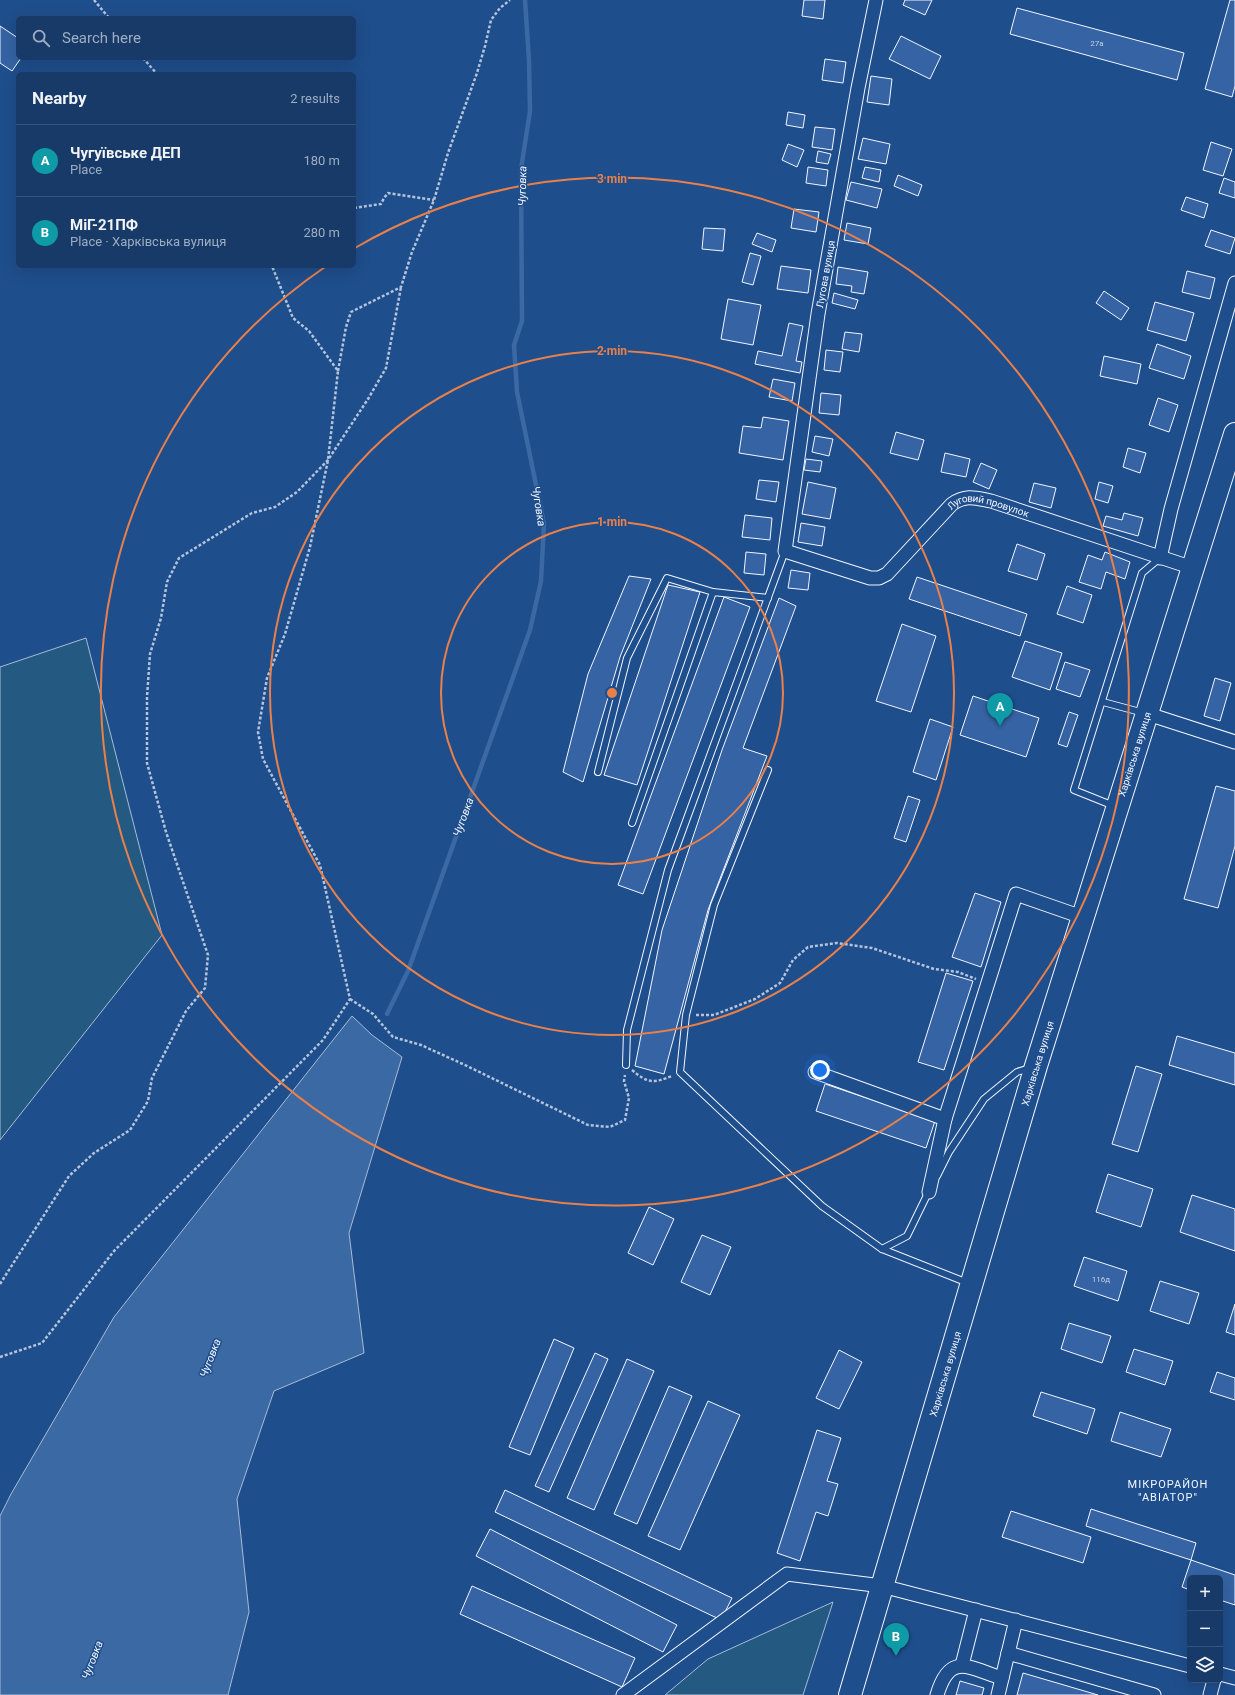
<!DOCTYPE html>
<meta charset="utf-8">
<style>
body{margin:0;font-family:Roboto,sans-serif;background:#20416f;color:#f1f3f6}
.controls{position:absolute;right:12px;bottom:12px;display:grid;overflow:hidden;border-radius:6px;box-shadow:0 4px 16px #0002}
.controls button{width:36px;height:36px;display:grid;place-items:center;padding:0;border:0;border-bottom:1px solid #36547d;background:#173a69;color:#f1f3f6;font:20px sans-serif}
.you{position:absolute;left:820px;top:1070px;width:14px;height:14px;margin:-10px;border:3px solid #fff;border-radius:50%;background:#1a73e8;box-shadow:0 0 0 6px #1a73e833}
.badge{display:grid;place-items:center;width:26px;height:26px;border-radius:50%;background:#ffb74d;color:#fff;font-size:13px;font-weight:700}
.pin{position:absolute;translate:-50% -33px;filter:drop-shadow(0 1px 2px #0008)}
.pin::after{content:'';position:absolute;top:21px;width:14px;height:12px;background:inherit;clip-path:polygon(0 0,100% 0,50% 100%)}
.list{margin:0;padding:0;list-style:none}
h2{display:flex;justify-content:space-between;align-items:center;height:52px;margin:0;padding:0 16px;font-size:17px}
h2 small{font-size:13px;font-weight:400;color:#9eadc0}
.list li{display:grid;grid-template-columns:26px 1fr auto;gap:12px;align-items:center;box-sizing:border-box;height:72px;padding:0 16px;border-top:1px solid #36547d}
.list b{display:block;font-size:15px;white-space:nowrap}
.list p{margin:0;font-size:13px;white-space:nowrap;color:#9eadc0}
.list em{font-size:13px;font-style:normal;color:#9eadc0}
.icon{flex:none;width:22px;height:22px;fill:none;stroke:currentColor;stroke-width:2;stroke-linecap:round;stroke-linejoin:round}
.map{position:relative;flex:none;width:1235px;height:1695px;overflow:hidden}
.search{position:absolute;background:#173a69;box-shadow:0 4px 16px #0002;left:16px;top:16px;width:340px;height:44px;display:flex;align-items:center;gap:10px;box-sizing:border-box;padding:0 14px;border-radius:6px;color:#9eadc0;font-size:15px}
.panel{position:absolute;background:#173a69;box-shadow:0 4px 16px #0002;left:16px;top:72px;width:340px;height:196px;border-radius:6px}
.map>svg:first-child{display:block}
.green{fill:#245a82;stroke:#a8bbd7}
.water{fill:#3b69a3;stroke:#a8bbd7}
.lines{fill:none;stroke-linecap:round;stroke-linejoin:round}
.stream{stroke:#3b69a3;stroke-width:4.5}
.building{fill:#3563a3;stroke:#f2f6ff}
.lane-casing{stroke:#f2f6ff;stroke-width:8}
.street-casing{stroke:#f2f6ff;stroke-width:15}
.highway-casing{stroke:#f2f6ff;stroke-width:24}
.path{stroke:#b3c4dc;stroke-width:2.5;stroke-dasharray:3 2;stroke-linecap:butt}
.lane{stroke:#1f4e8c;stroke-width:6}
.street{stroke:#1f4e8c;stroke-width:13}
.highway{stroke:#1f4e8c;stroke-width:22}
.ring{fill:none;stroke:#ea8049;stroke-width:2}
.labels{text-anchor:middle;stroke-width:3;stroke-linejoin:round;paint-order:stroke}
.number-label{font-size:8px;fill:#c3d1e8}
.street-label{font-size:10px;fill:#f2f6ff;stroke:#1f4e8c}
.water-label{font-size:11px;font-style:italic;fill:#f2f6ff;stroke:#1f4e8c}
.neighbourhood-label{font-size:11px;letter-spacing:1px;fill:#f2f6ff;stroke:#1f4e8c}
.centre{fill:#ea8049;stroke:#1f4e8c;stroke-width:2}
.ring-label{font-size:12px;text-anchor:middle;font-weight:bold;fill:#ea8049;stroke:#1f4e8c;stroke-width:3;stroke-linejoin:round;paint-order:stroke}
</style>
<div class="map">
<svg width="1235" height="1695" viewBox="0 0 1235 1695">
<rect width="100%" height="100%" fill="#1f4e8c"/>
<g class="green">
<polygon points="86,638 162,935 0,1140 0,667"/>
<polygon points="833,1602 803,1695 665,1695 708,1659"/>
</g>
<polygon class="water" points="352,1016 372,1035 402,1057 349,1233 364,1353 274,1391 237,1499 249,1612 228,1695 0,1695 0,1516 11,1494 114,1317"/>
<g class="lines">
<polyline class="stream" points="387,1014 408,971 530,630 541,581 544,524 517,392 514,345 522,321 521,169 530,111 529,60 525,0"/>
</g>
<g class="building">
<polygon points="804,0 825,0 823,19 802,16"/>
<polygon points="905,0 932,0 925,15 903,5"/>
<polygon points="1230,0 1235,0 1235,86 1232,97 1205,89"/>
<polygon points="1017,8 1184,53 1177,80 1010,34"/>
<polygon points="0,26 18,38 18,58 21,58 12,71 0,63"/>
<polygon points="901,36 941,56 930,79 889,59"/>
<polygon points="825,59 846,62 843,83 822,80"/>
<polygon points="871,76 892,79 889,105 867,102"/>
<polygon points="788,112 805,115 803,128 786,125"/>
<polygon points="815,127 835,129 832,150 812,147"/>
<polygon points="863,138 890,144 886,164 858,159"/>
<polygon points="1211,142 1232,149 1223,176 1203,170"/>
<polygon points="788,144 804,150 797,167 782,160"/>
<polygon points="818,151 831,154 828,164 816,162"/>
<polygon points="808,167 828,170 826,186 806,183"/>
<polygon points="865,167 881,170 879,182 862,178"/>
<polygon points="898,175 922,185 918,196 894,186"/>
<polygon points="1224,178 1235,182 1235,198 1219,193"/>
<polygon points="851,182 882,189 877,208 846,200"/>
<polygon points="1186,197 1208,204 1204,218 1181,210"/>
<polygon points="794,209 819,212 816,232 791,228"/>
<polygon points="847,223 871,228 868,244 844,240"/>
<polygon points="704,228 725,229 723,251 702,249"/>
<polygon points="1211,230 1235,238 1230,254 1205,246"/>
<polygon points="757,233 776,240 772,252 752,244"/>
<polygon points="750,253 761,256 753,285 742,282"/>
<polygon points="781,266 811,270 808,293 777,289"/>
<polygon points="838,267 868,272 864,294 851,292 852,286 836,284"/>
<polygon points="1187,271 1215,278 1210,299 1182,292"/>
<polygon points="1104,291 1129,308 1121,320 1096,303"/>
<polygon points="834,293 858,300 855,309 832,303"/>
<polygon points="728,299 761,305 753,345 721,339"/>
<polygon points="1155,302 1194,313 1186,341 1147,330"/>
<polygon points="789,323 803,326 796,361 802,362 800,373 755,364 758,351 782,356"/>
<polygon points="845,332 862,334 859,352 842,349"/>
<polygon points="1157,344 1191,356 1184,379 1149,368"/>
<polygon points="826,350 843,352 840,372 824,370"/>
<polygon points="1104,356 1141,364 1137,384 1100,376"/>
<polygon points="773,379 795,383 792,401 769,397"/>
<polygon points="821,393 841,395 839,415 819,413"/>
<polygon points="1158,398 1178,405 1169,432 1149,425"/>
<polygon points="763,417 789,421 783,460 739,453 743,426 761,428"/>
<polygon points="896,432 924,440 918,460 890,453"/>
<polygon points="815,436 833,439 829,456 812,452"/>
<polygon points="1128,448 1146,453 1140,473 1123,467"/>
<polygon points="945,453 970,459 966,477 941,472"/>
<polygon points="806,459 822,461 820,472 804,470"/>
<polygon points="981,463 997,470 989,489 973,482"/>
<polygon points="759,480 779,482 776,502 756,499"/>
<polygon points="808,482 836,488 830,519 802,514"/>
<polygon points="1099,482 1113,486 1108,503 1095,499"/>
<polygon points="1034,483 1056,488 1051,508 1029,502"/>
<polygon points="1124,513 1143,518 1138,536 1103,526 1106,516 1122,520"/>
<polygon points="745,515 772,518 770,540 742,537"/>
<polygon points="801,523 825,527 822,546 798,542"/>
<polygon points="1017,544 1045,554 1037,580 1008,571"/>
<polygon points="746,552 766,554 764,575 744,573"/>
<polygon points="1105,552 1130,562 1125,579 1106,572 1101,589 1079,582 1088,555 1102,560"/>
<polygon points="791,570 810,573 808,590 788,588"/>
<polygon points="629,576 651,579 620,657 583,782 563,772 588,674"/>
<polygon points="917,577 1027,614 1020,636 909,599"/>
<polygon points="668,585 700,592 637,785 604,775"/>
<polygon points="1067,586 1092,595 1083,623 1057,614"/>
<polygon points="724,597 750,607 643,894 618,885"/>
<polygon points="779,598 796,606 743,748 767,756 708,910 664,1074 635,1066 662,930 722,750"/>
<polygon points="902,624 936,636 911,712 876,701"/>
<polygon points="1025,641 1062,653 1050,690 1012,677"/>
<polygon points="1065,662 1090,670 1080,697 1056,689"/>
<polygon points="1215,678 1231,683 1220,721 1204,716"/>
<polygon points="973,696 1039,718 1026,757 960,735"/>
<polygon points="1069,712 1078,715 1067,747 1058,744"/>
<polygon points="930,719 953,727 936,780 913,772"/>
<polygon points="1216,786 1235,791 1235,846 1218,908 1184,899"/>
<polygon points="908,796 920,800 906,842 894,838"/>
<polygon points="975,893 1001,902 981,967 952,957"/>
<polygon points="946,973 973,981 944,1070 918,1062"/>
<polygon points="1177,1036 1235,1053 1235,1085 1169,1065"/>
<polygon points="1136,1066 1162,1074 1138,1152 1112,1144"/>
<polygon points="825,1084 935,1121 926,1148 816,1111"/>
<polygon points="1108,1174 1153,1189 1141,1227 1096,1212"/>
<polygon points="1192,1195 1235,1209 1235,1251 1180,1232"/>
<polygon points="649,1207 674,1219 653,1265 628,1253"/>
<polygon points="702,1235 731,1247 710,1295 681,1282"/>
<polygon points="1084,1257 1127,1271 1118,1301 1074,1286"/>
<polygon points="1160,1281 1199,1293 1189,1324 1150,1311"/>
<polygon points="1235,1304 1235,1335 1226,1332"/>
<polygon points="1069,1323 1111,1336 1102,1363 1061,1349"/>
<polygon points="554,1339 574,1348 530,1455 509,1447"/>
<polygon points="1134,1349 1173,1361 1165,1385 1126,1372"/>
<polygon points="839,1350 862,1362 839,1409 816,1398"/>
<polygon points="595,1353 608,1359 549,1492 535,1486"/>
<polygon points="627,1359 654,1371 594,1510 567,1498"/>
<polygon points="1217,1372 1235,1378 1235,1400 1210,1392"/>
<polygon points="669,1386 692,1396 637,1524 614,1514"/>
<polygon points="1041,1392 1095,1409 1087,1434 1033,1416"/>
<polygon points="708,1401 740,1415 680,1550 648,1536"/>
<polygon points="1120,1412 1171,1429 1161,1457 1111,1441"/>
<polygon points="817,1430 841,1438 827,1481 838,1484 828,1516 816,1512 800,1561 777,1553"/>
<polygon points="505,1490 732,1598 721,1620 495,1512"/>
<polygon points="1091,1509 1196,1543 1191,1560 1086,1526"/>
<polygon points="1011,1511 1091,1537 1083,1563 1002,1537"/>
<polygon points="490,1529 677,1625 663,1652 476,1556"/>
<polygon points="1191,1560 1235,1575 1235,1605 1220,1600 1220,1578 1190,1578 1190,1590 1182,1587"/>
<polygon points="472,1586 635,1658 622,1687 460,1614"/>
<polygon points="1023,1673 1098,1695 1017,1695"/>
<polygon points="960,1681 984,1688 982,1695 956,1695"/>
</g>
<g class="lines">
<g class="lane-casing">
<g id="lane">
<polyline points="1103,702 1144,713"/>
<polyline points="768,770 714,905 686,1015 680,1072 822,1206 882,1249 968,1283"/>
<polyline points="598,772 627,658 667,578 713,592"/>
<polyline points="1114,806 1074,790 1142,573 1160,558"/>
<polyline points="632,823 713,592 768,598"/>
<polyline points="626,1065 627,1030 668,870 785,551"/>
<polyline points="937,1176 949,1152 984,1099 1017,1072 1030,1068"/>
<polyline points="882,1249 907,1236 929,1191"/>
</g>
</g>
<g class="street-casing">
<g id="street">
<path id="s1" d="M876 0 858 88 818 314 785 551 870 578H879L887 574 952 504C966 494 976 498 991 501L1193 568"/>
<polyline points="1160,558 1171,509 1235,283"/>
<polyline points="1148,714 1235,742"/>
<polyline points="815,1072 945,1119"/>
<polyline points="929,1192 945,1119 1016,894 1082,917"/>
<polyline points="1008,1653 1154,1695"/>
<polyline points="962,1665 976,1610"/>
<polyline points="1220,1674 1235,1678"/>
<polyline points="623,1695 787,1574 882,1586 1190,1666"/>
<path d="M937 1695C950 1651 969 1668 1002 1678"/>
<polyline points="998,1695 1016,1620"/>
<polyline points="1210,1695 1214,1680"/>
</g>
</g>
<g class="highway-casing">
<g id="highway">
<path id="s2" d="M850 1695 1036 1066 1235 434"/>
</g>
</g>
<g class="path">
<polyline points="94,0 109,18"/>
<polyline points="143,58 157,74"/>
<polyline points="354,208 381,204 384,198 388,193 434,200"/>
<polyline points="338,371 346,327 351,312 401,287 412,252 434,200 448,153 477,73 485,46 491,20 500,8 510,0"/>
<polyline points="350,999 373,1014 393,1037 421,1045 465,1065 588,1125 610,1127 625,1120 629,1098 624,1081 625,1075"/>
<polyline points="696,1015 714,1015 755,999 780,983 793,960 808,947 837,943 872,948 934,969 958,972 976,979"/>
<path d="M632 1070C648 1084 654 1083 672 1076"/>
<polyline points="0,1284 69,1176 94,1153 130,1130 148,1101 152,1078 186,1011 205,988 208,955 166,832 147,763 147,697 150,654 161,618 167,582 179,558 252,513 275,507 297,492 328,460 368,399 386,368 401,287"/>
<polyline points="0,1357 42,1343 114,1251 323,1040 350,999 320,865 263,759 258,732 267,678 285,634 310,547 328,460 338,371 309,331 293,318 272,266"/>
</g>
<use href="#lane" class="lane"/>
<use href="#street" class="street"/>
<use href="#highway" class="highway"/>
</g>
<g class="ring">
<circle cx="612" cy="693" r="171"/>
<circle cx="612" cy="693" r="342"/>
<path d="M355 248A514 514 0 1 1 325 267"/>
</g>
<g class="labels">
<g class="number-label">
<text x="1097" y="46">27а</text>
<text x="1101" y="1282">116д</text>
</g>
<g class="street-label">
<text transform="translate(825 274) rotate(-80)" y="4">Лугова вулиця</text>
<text dy="4" stroke="none"><textPath href="#s1" startOffset="799">Луговий провулок</textPath></text>
<text dy="4" stroke="none"><textPath href="#s2" startOffset="983">Харківська вулиця</textPath></text>
<text dy="4" stroke="none"><textPath href="#s2" startOffset="659">Харківська вулиця</textPath></text>
<text dy="4" stroke="none"><textPath href="#s2" startOffset="335">Харківська вулиця</textPath></text>
</g>
<g class="water-label">
<text transform="translate(522 186) rotate(-89)" y="4">Чуговка</text>
<text transform="translate(539 506) rotate(81)" y="4">Чуговка</text>
<text transform="translate(463 817) rotate(-70)" y="4">Чуговка</text>
<text transform="translate(210 1358) rotate(-69)" y="4">Чуговка</text>
<text transform="translate(92 1660) rotate(-69)" y="4">Чуговка</text>
</g>
<g class="neighbourhood-label">
<text x="1168" y="1488">МІКРОРАЙОН<tspan x="1168" dy="13">"АВІАТОР"</tspan></text>
</g>
</g>
<circle cx="612" cy="693" r="6" class="centre"/>
<g class="ring-label">
<text x="612" y="183">3 min</text>
<text x="612" y="355">2 min</text>
<text x="612" y="526">1 min</text>
</g>
</svg>
<div class="controls">
<button>+</button>
<button>−</button>
<button><svg class="icon" aria-label="layers" viewBox="0 0 24 24"><path d="M12 4l9 5-9 5-9-5zM3 14l9 5 9-5"/></svg></button>
</div>
<div class="you"></div>
<div class="pin badge" style="left:1000px;top:726px;background:#0f9aa8">A</div>
<div class="pin badge" style="left:896px;top:1656px;background:#0f9aa8">B</div>
<div class="search"><svg class="icon" aria-label="search" viewBox="0 0 24 24"><circle cx="10" cy="10" r="6"/><path d="M15 15l6 6"/></svg>Search here</div>
<section class="panel">
<h2>Nearby<small>2 results</small></h2>
<ul class="list">
<li><span class="badge" style="background:#0f9aa8">A</span><div><b>Чугуївське ДЕП</b><p>Place</p></div><em>180 m</em></li>
<li><span class="badge" style="background:#0f9aa8">B</span><div><b>МіГ-21ПФ</b><p>Place · Харківська вулиця</p></div><em>280 m</em></li>
</ul>
</section>
</div>
